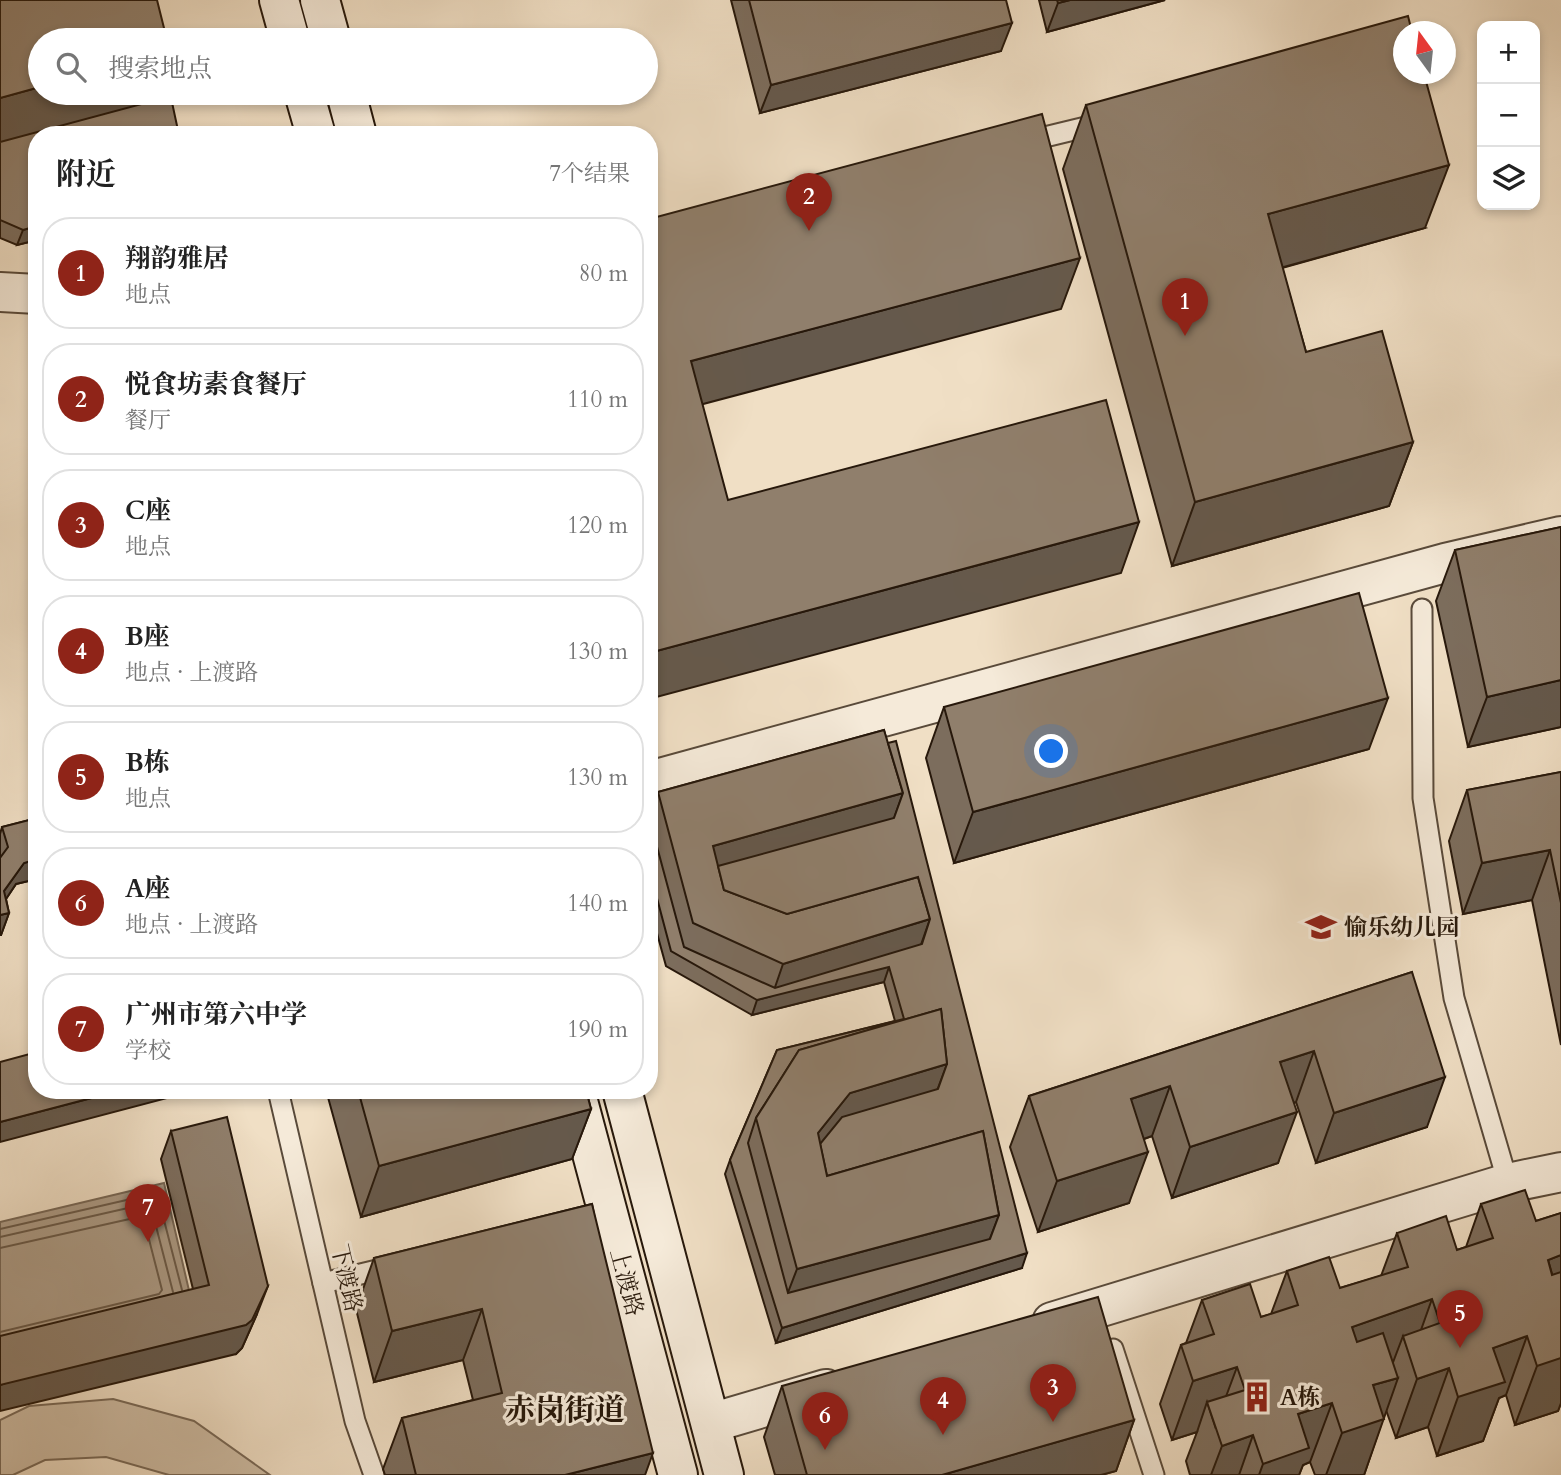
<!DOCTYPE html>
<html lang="zh">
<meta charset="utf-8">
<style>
body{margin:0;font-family:Cardo,"Noto Serif SC",serif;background:#f2f2f2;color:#222}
.controls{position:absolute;right:21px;top:21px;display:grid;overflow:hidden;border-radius:14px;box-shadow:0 4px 10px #0003}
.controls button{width:63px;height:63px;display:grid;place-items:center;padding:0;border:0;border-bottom:2px solid #e0e0e0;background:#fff;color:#222;font:35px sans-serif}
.compass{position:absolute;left:1393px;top:21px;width:63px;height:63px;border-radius:50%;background:#fff;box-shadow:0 4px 10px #0003;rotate:345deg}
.you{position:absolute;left:1052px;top:752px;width:24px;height:24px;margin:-18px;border:5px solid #fff;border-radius:50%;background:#1a73e8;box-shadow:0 0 0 10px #1a73e833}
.badge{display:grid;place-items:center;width:46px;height:46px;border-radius:50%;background:#8f2418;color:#fff;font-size:23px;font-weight:700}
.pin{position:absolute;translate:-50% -58px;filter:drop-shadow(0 2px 4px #0008)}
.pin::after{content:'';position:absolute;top:37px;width:24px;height:21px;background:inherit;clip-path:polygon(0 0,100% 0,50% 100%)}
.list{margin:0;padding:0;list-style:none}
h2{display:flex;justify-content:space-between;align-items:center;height:91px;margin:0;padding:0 28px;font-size:30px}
h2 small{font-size:23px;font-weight:400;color:#767676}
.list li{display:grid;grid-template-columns:46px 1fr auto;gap:21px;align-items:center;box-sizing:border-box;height:112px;margin:0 14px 14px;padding:0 14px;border:2px solid #e0e0e0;border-radius:28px}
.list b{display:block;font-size:26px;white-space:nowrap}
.list p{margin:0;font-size:23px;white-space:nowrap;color:#767676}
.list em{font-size:23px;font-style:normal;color:#767676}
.icon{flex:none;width:38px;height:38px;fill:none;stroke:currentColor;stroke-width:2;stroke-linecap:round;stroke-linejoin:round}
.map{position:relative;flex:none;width:1561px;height:1475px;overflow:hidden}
.search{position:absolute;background:#fff;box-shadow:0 4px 10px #0003;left:28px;top:28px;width:630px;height:77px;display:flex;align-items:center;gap:18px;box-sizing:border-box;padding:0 24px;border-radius:38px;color:#767676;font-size:26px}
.panel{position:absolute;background:#fff;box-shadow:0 4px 10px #0003;left:28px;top:126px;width:630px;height:973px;border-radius:28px}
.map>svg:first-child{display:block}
.green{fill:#cebda5;stroke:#7a6a58;stroke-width:2}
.water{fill:#ac9b86;stroke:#776755;stroke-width:2}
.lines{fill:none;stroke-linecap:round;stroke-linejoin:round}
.shore{stroke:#6a5a48;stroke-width:2}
.service-casing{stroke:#594a3a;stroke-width:23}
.minor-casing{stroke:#594a3a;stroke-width:42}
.secondary-casing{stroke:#27180b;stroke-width:42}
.service{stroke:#f5ead9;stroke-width:19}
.minor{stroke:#f5ead9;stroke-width:38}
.secondary{stroke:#f5ead9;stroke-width:38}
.wall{fill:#7c6d5d;stroke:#27180b;stroke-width:2}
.shaded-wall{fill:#65594c;stroke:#27180b;stroke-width:2}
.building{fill:#907f6c;stroke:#27180b;stroke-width:2;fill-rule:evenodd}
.labels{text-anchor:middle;stroke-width:6;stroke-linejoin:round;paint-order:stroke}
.poi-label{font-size:23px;font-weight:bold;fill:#27180b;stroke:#f5ead9;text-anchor:start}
.street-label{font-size:23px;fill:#27180b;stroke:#f5ead9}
.district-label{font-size:30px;font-weight:bold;fill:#27180b;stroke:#f5ead9}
</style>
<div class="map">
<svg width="1561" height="1475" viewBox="0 0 1561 1475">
<rect width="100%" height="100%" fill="#f0dfc5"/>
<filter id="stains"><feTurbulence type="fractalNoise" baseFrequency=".00286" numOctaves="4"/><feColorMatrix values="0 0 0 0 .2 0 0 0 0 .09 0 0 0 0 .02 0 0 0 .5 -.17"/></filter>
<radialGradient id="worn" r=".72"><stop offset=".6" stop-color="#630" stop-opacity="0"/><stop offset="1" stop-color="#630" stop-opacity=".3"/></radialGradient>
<polygon class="green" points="113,1399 194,1421 270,1475 169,1475 106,1457 45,1460 13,1475 0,1475 0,1420 29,1406"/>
<polygon class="water" points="164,1183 194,1312 0,1359 0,1222"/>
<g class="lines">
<g class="shore">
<polyline points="0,1229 157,1193 182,1290"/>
<polyline points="0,1237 150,1203 173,1292"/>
<polyline points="0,1248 143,1216 162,1290 159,1294 0,1332"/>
</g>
<g class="service-casing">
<g id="service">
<polyline points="1024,142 1086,127"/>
<polyline points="1422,609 1423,798 1454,998 1508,1183"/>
<polyline points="278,1090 355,1421 374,1475"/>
<polyline points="323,1283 394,1266"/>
<polyline points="1113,1349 1154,1475"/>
</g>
</g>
<g class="minor-casing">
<g id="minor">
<polyline points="0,292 37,294"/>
<polyline points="649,781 1445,563 1561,536"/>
<polyline points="1052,1322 1508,1183 1561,1172"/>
<polyline points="711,1423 826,1389"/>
</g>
</g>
<g class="secondary-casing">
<g id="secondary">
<polyline points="279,0 290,40"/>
<polyline points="320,0 331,40"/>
<polyline points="304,93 316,135"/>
<polyline points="346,93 357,135"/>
<polyline points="575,1090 678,1475"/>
<polyline points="622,1090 724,1475"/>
</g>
</g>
<use href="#service" class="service"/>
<use href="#minor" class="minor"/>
<use href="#secondary" class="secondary"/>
</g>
<g class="wall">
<polygon points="0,0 37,240 17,245 0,238"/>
<polygon points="731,0 1006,0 1001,51 760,113"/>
<polygon points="1039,0 1165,0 1047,32"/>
<polygon points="1086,105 1425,228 1282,268 1306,352 1413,442 1389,506 1172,566 1063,169"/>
<polygon points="1561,527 1561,727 1468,747 1436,601 1455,550"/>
<polygon points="944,707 1369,749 954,863 926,758"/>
<polygon points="884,730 1022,1268 776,1343 725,1174 730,1160 777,1050 895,1021 884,982 752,1015 666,966 649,904 649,807 653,806 658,792"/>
<polygon points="1561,772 1561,1045 1532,900 1463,914 1449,841 1467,790"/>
<polygon points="37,818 37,879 16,884 6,899 9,913 1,935 0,935 0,834 2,827"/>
<polygon points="1412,972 1427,1127 1316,1163 1296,1102 1294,1103 1278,1163 1172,1198 1152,1136 1144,1139 1129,1203 1038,1232 1010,1147 1029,1096"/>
<polygon points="326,1090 586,1090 591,1109 572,1159 361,1217"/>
<polygon points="171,1131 257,1314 242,1348 236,1354 193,1289 161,1159"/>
<polygon points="592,1204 645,1475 385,1475 383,1469 402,1418 473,1400 463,1360 374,1382 356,1309 374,1258"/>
<polygon points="1481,1204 1536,1221 1561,1213 1561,1403 1558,1411 1515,1425 1506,1395 1499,1398 1483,1441 1437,1456 1428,1427 1396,1438 1386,1410 1364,1475 1315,1475 1310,1462 1303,1465 1299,1475 1190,1475 1186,1461 1197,1432 1172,1440 1160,1404 1181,1345 1186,1343 1202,1300 1261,1317 1271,1314 1287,1271 1340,1288 1381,1276 1397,1233 1457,1250 1466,1247"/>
<polygon points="782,1386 1134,1420 1116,1471 1101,1475 775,1475 764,1437"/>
</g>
<g class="shaded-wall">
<polygon points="1070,0 1165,0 1047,32 1058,3"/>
<polygon points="1012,23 1001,51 760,113 771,85"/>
<polygon points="40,87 40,93 156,93 147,116 0,155 0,98"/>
<polygon points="1449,165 1425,228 1244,278 1268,214"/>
<polygon points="37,226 37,240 17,245 23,230"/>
<polygon points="1080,258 1061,309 673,412 691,361"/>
<polygon points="1413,442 1389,506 1172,566 1195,502"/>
<polygon points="1139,522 1121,573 649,699 649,653"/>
<polygon points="1561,680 1561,727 1468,747 1487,697"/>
<polygon points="1388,698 1369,749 954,863 973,812"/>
<polygon points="903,793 889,832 707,883 713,846"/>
<polygon points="1550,850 1532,900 1463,914 1482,863"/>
<polygon points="37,859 37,879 16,884 0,908 4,891 24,863"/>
<polygon points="9,913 1,935 0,935 0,915"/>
<polygon points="930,919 916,959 889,967 884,982 752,1015 757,1000 772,996 783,964"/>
<polygon points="1314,1051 1296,1102 1262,1113 1280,1062"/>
<polygon points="947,1064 932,1104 810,1164 818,1133 850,1093"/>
<polygon points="1445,1077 1427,1127 1316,1163 1334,1113"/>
<polygon points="1170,1086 1152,1136 1112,1150 1131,1099"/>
<polygon points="122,1090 174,1090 171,1097 0,1142 0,1122"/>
<polygon points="591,1109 572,1159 361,1217 379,1166"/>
<polygon points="1297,1112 1278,1163 1172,1198 1190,1147"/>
<polygon points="1148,1152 1129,1203 1038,1232 1057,1181"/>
<polygon points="999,1215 984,1254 782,1308 797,1269"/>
<polygon points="1027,1253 1022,1268 776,1343 782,1328"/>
<polygon points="1561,1255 1561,1305 1548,1260"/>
<polygon points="268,1286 257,1314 242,1348 236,1354 0,1411 0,1385"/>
<polygon points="1432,1299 1411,1358 1403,1336 1392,1365 1330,1386 1352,1327"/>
<polygon points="482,1309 463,1360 374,1382 392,1331"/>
<polygon points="1527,1336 1506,1395 1499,1398 1483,1441 1437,1456 1458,1397 1493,1348"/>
<polygon points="1561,1340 1561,1403 1558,1411 1515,1425 1537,1366"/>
<polygon points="1237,1367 1215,1426 1207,1402 1197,1432 1172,1440 1193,1381"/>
<polygon points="1449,1368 1428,1427 1396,1438 1417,1379"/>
<polygon points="1398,1378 1364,1475 1326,1475 1342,1433 1373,1385"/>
<polygon points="1332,1403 1310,1462 1303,1465 1299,1475 1259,1475 1263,1464 1298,1414"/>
<polygon points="1134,1420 1116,1471 1101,1475 942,1475"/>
<polygon points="1253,1435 1239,1475 1211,1475 1222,1446"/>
<polygon points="653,1453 645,1475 565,1475"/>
</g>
<g class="building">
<polygon points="0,0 157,0 167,40 40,40 40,87 0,98"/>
<polygon points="749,0 1006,0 1012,23 771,85"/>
<polygon points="1057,0 1070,0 1058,3"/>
<polygon points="1408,16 1412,32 1404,32 1404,74 1424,74 1449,165 1268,214 1306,352 1382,331 1413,442 1195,502 1086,105"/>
<polygon points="156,93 170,93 179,135 37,135 37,226 23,230 0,220 0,142 153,101"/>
<polygon points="1042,114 1080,258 691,361 728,500 1106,400 1139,522 649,653 649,219"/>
<polygon points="1561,527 1561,680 1487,697 1455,550"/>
<polygon points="1359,593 1388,698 973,812 944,707"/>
<polygon points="884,730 903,793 713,846 724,890 787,914 918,877 930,919 783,964 693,923 658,792"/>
<path d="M896 741 1027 1253 782 1328 730 1160 777 1050 904 1019 889 967 757 1000 671 951 649 868V807L653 806 649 817 684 947 775 988 922 944 930 919 918 877 787 914 724 890 718 866 894 818 903 793 888 743ZM941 1009 947 1064 938 1089 842 1117 820 1144 827 1176 983 1131 999 1215 990 1239 788 1293 748 1143 756 1118 799 1050Z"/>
<polygon points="1561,772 1561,903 1550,850 1482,863 1467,790"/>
<polygon points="37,818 37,859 24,863 4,891 9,913 0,915 0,858 8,847 2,827"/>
<polygon points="1412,972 1445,1077 1334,1113 1314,1051 1280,1062 1297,1112 1190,1147 1170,1086 1131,1099 1148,1152 1057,1181 1029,1096"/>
<polygon points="941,1009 947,1064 850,1093 818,1133 827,1176 983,1131 999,1215 797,1269 756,1118 799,1050"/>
<polygon points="37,1052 37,1090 122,1090 0,1122 0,1062"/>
<polygon points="358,1090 586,1090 591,1109 379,1166"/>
<polygon points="227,1117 268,1286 252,1320 246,1325 0,1385 0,1336 209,1285 171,1131"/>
<polygon points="1525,1190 1536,1221 1561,1213 1561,1255 1548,1260 1552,1275 1561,1272 1561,1358 1537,1366 1527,1336 1493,1348 1505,1382 1458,1397 1449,1368 1417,1379 1403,1336 1440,1323 1432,1299 1352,1327 1357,1342 1383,1333 1398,1378 1373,1385 1384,1419 1342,1433 1332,1403 1298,1414 1309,1448 1263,1464 1253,1435 1222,1446 1207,1402 1245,1390 1237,1367 1193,1381 1181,1345 1214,1334 1202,1300 1250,1284 1261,1317 1298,1305 1287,1271 1329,1257 1340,1288 1408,1267 1397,1233 1446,1216 1457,1250 1493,1238 1481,1204"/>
<polygon points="592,1204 653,1453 565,1475 416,1475 402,1418 502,1393 482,1309 392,1331 374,1258"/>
<polygon points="1098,1297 1134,1420 942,1475 807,1475 782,1386"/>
</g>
<defs>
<g id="school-bare" transform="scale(2.415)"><path d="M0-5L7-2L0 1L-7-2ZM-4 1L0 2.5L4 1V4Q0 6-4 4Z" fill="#8f2418" stroke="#f5ead9" stroke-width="2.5" paint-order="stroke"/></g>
<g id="building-bare" transform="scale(2.415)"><path d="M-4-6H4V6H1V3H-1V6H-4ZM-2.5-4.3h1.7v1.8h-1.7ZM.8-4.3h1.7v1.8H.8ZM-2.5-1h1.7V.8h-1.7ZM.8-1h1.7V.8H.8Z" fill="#8f2418" stroke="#f5ead9" stroke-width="2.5" paint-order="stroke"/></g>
</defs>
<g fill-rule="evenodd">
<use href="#school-bare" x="1321" y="927"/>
<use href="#building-bare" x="1257" y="1397"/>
</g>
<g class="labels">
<g class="poi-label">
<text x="1344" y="935">愉乐幼儿园</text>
<text x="1280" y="1405">A栋</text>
</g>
<g class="street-label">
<text transform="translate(347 1278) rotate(77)" y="8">下渡路</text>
<text transform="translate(627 1282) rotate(75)" y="8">上渡路</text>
</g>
<g class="district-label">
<text x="565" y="1420">赤岗街道</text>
</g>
</g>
<rect width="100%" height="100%" filter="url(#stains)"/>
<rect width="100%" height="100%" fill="url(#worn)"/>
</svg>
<div class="controls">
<button>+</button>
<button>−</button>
<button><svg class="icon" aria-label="layers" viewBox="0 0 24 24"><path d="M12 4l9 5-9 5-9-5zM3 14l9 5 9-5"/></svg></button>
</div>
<svg class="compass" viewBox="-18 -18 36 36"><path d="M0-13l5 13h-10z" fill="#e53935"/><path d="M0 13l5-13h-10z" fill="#767676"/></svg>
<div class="you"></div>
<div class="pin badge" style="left:1185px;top:336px">1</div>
<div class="pin badge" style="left:809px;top:231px">2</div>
<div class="pin badge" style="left:1053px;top:1422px">3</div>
<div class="pin badge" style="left:943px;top:1435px">4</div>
<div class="pin badge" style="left:1460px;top:1348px">5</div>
<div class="pin badge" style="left:825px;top:1450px">6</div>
<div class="pin badge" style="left:148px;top:1242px">7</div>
<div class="search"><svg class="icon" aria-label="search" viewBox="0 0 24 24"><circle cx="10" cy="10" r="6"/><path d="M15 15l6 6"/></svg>搜索地点</div>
<section class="panel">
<h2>附近<small>7个结果</small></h2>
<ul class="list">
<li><span class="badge">1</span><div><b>翔韵雅居</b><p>地点</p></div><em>80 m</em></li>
<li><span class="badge">2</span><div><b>悦食坊素食餐厅</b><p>餐厅</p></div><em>110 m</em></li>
<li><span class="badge">3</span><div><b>C座</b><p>地点</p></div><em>120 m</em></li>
<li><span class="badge">4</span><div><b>B座</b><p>地点 · 上渡路</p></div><em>130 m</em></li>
<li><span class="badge">5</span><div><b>B栋</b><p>地点</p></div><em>130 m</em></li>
<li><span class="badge">6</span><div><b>A座</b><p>地点 · 上渡路</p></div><em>140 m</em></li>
<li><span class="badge">7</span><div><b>广州市第六中学</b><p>学校</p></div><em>190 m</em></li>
</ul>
</section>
</div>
